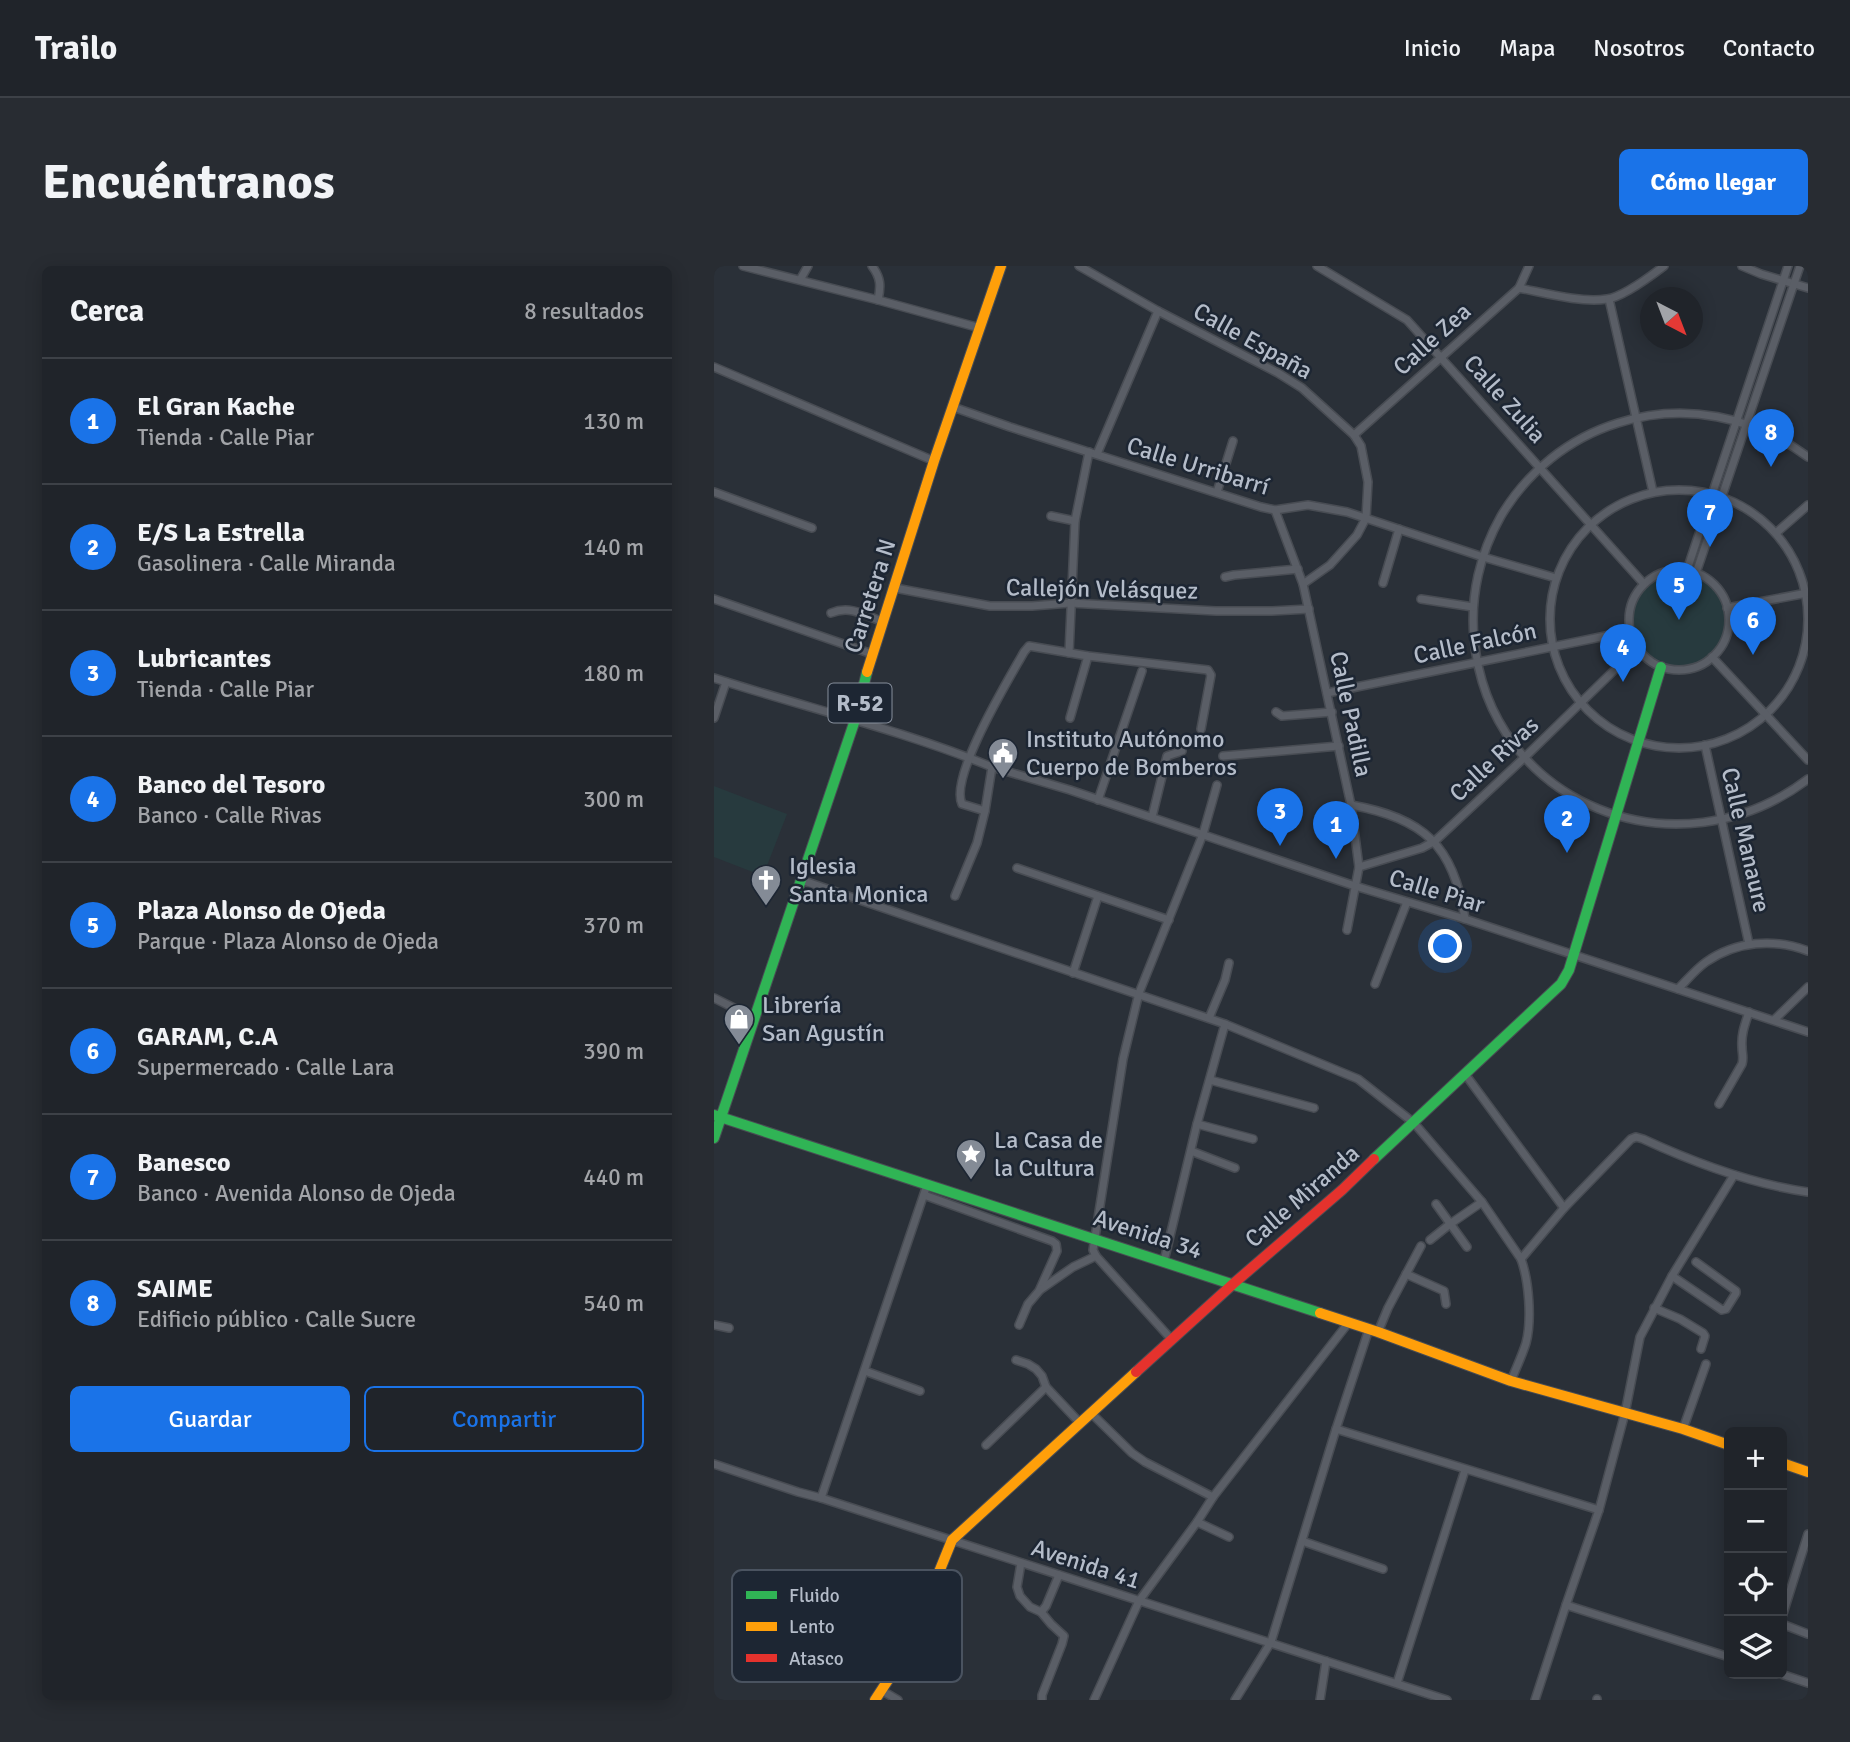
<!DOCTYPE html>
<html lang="es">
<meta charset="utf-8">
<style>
body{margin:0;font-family:Signika,sans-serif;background:#282c32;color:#f1f3f6}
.controls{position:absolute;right:21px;bottom:21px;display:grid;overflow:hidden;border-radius:10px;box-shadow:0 4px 18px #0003}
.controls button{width:63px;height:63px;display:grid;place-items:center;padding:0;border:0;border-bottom:2px solid #3d4147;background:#20242a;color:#f1f3f6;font:35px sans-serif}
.compass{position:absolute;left:926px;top:21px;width:63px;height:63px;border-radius:50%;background:#20242a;box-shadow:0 4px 18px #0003;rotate:138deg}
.you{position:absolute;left:732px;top:681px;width:24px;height:24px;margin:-18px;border:5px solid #fff;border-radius:50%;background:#1a73e8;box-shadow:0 0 0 10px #1a73e833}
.badge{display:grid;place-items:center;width:46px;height:46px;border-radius:50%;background:#1a73e8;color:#fff;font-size:23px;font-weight:700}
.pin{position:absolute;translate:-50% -58px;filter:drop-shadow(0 2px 4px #0008)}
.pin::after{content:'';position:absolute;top:37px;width:24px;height:21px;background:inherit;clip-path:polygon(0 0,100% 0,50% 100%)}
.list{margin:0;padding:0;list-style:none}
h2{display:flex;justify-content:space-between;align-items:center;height:91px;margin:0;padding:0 28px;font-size:30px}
h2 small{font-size:23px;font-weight:400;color:#a2a4a8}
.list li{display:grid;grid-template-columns:46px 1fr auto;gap:21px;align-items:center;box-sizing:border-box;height:126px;padding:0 28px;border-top:2px solid #3d4147}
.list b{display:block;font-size:26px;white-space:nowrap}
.list p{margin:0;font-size:23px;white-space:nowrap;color:#a2a4a8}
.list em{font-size:23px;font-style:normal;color:#a2a4a8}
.actions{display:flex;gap:14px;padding:21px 28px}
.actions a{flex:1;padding:16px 0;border:2px solid #1a73e8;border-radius:10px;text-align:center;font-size:24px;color:#1a73e8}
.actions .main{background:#1a73e8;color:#fff}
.icon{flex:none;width:38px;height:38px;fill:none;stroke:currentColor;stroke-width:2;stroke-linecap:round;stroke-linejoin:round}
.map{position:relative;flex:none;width:1094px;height:1434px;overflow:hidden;border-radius:10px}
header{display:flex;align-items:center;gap:42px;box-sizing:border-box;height:98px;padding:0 35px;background:#20242a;border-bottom:2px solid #3d4147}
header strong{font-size:33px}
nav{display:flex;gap:38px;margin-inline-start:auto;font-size:24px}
.intro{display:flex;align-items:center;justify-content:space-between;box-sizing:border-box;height:168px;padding:0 42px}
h1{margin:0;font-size:49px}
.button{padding:18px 32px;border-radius:10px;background:#1a73e8;color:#fff;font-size:24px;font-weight:700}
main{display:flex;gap:42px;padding:0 42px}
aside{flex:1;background:#20242a;border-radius:10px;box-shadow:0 4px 18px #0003}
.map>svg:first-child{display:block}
.green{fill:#273a3e}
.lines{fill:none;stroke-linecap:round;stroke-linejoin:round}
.street-casing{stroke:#484c53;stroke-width:10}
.fast-casing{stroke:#484c53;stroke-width:12}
.slow-casing{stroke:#484c53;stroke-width:12}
.jam-casing{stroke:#484c53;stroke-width:12}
.street{stroke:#5a5e66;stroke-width:7}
.fast{stroke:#30b455;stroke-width:10}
.slow{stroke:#ff9f0a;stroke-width:10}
.jam{stroke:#e5322d;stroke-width:10}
.labels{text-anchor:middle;stroke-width:5;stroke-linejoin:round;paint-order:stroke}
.shield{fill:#1d2633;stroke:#878f9c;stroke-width:2}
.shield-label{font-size:23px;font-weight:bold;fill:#b4bcc9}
.street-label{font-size:24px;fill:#b4bcc9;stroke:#1d2633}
.poi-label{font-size:24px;fill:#b4bcc9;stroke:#1d2633;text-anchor:start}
.key{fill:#1d2633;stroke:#4a5360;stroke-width:2}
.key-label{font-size:19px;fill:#b4bcc9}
</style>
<header>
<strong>Trailo</strong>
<nav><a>Inicio</a><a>Mapa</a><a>Nosotros</a><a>Contacto</a></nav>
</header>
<div class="intro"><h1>Encuéntranos</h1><a class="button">Cómo llegar</a></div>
<main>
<aside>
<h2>Cerca<small>8 resultados</small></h2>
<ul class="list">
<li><span class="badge">1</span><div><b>El Gran Kache</b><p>Tienda · Calle Piar</p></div><em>130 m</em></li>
<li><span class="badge">2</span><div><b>E/S La Estrella</b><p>Gasolinera · Calle Miranda</p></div><em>140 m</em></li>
<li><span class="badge">3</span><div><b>Lubricantes</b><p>Tienda · Calle Piar</p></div><em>180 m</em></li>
<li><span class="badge">4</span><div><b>Banco del Tesoro</b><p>Banco · Calle Rivas</p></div><em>300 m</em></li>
<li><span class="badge">5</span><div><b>Plaza Alonso de Ojeda</b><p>Parque · Plaza Alonso de Ojeda</p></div><em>370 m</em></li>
<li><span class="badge">6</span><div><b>GARAM, C.A</b><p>Supermercado · Calle Lara</p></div><em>390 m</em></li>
<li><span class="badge">7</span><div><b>Banesco</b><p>Banco · Avenida Alonso de Ojeda</p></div><em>440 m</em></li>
<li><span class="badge">8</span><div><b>SAIME</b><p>Edificio público · Calle Sucre</p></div><em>540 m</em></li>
</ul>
<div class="actions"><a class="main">Guardar</a><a>Compartir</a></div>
</aside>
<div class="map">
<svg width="1094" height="1434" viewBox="0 0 1094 1434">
<rect width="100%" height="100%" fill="#2a3038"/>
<g class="green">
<circle cx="965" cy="354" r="50"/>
<polygon points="0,520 73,548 49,610 0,591"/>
</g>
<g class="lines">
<g class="street-casing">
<g id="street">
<polyline points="29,0 164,34 266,62"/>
<path d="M158 0C167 12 167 20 164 34"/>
<polyline points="365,0 444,45 564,107 588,122 640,169 647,180 654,216 652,252 643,269 616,299 589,318"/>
<polyline points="603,0 693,54 930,318"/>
<polyline points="1028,0 1047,8 1094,22"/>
<polyline points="86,14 94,0"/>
<path d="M805 22C831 27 866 37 893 33 909 31 937 10 950 0"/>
<polyline points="895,33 939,226"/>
<polyline points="0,101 220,195"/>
<polyline points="239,141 296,161 547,241 561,244 594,239 633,246 769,291 842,312"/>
<polyline points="640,169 805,22 815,0"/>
<polyline points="383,188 444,45"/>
<path d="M1094 191C1039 150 970 136 904 157 855 172 813 206 787 250 766 287 756 330 760 372 775 540 964 612 1094 513"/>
<circle cx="965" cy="353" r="129"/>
<polyline points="0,226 98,262"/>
<polyline points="503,226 519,175"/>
<polyline points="561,244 589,318 637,539 645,601 633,664"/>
<polyline points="337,250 361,255"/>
<polyline points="1062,267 1094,239"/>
<polyline points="973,304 1074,0"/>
<circle cx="965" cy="354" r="50"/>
<polyline points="982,307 1086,0"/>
<polyline points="511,311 520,309 584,303"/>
<polyline points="669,317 685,263"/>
<polyline points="181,322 276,340 318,340 356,337 502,345 558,345 595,343"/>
<polyline points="0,333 158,388"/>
<polyline points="707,333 759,341"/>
<polyline points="1013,342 1093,327"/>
<path d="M117 347C136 339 151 349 169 356"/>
<polyline points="355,387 361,255 375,186"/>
<polyline points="998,391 1094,494"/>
<path d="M0 412C93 442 188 464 278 501L356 524 641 620 751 653 1094 766"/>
<polyline points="613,427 916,365"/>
<polyline points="562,446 568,450 618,446"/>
<polyline points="0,452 12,416"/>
<polyline points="356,452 374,390"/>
<polyline points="991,479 1035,678"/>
<polyline points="509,490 625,480"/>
<path d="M278 501 271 545 248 538C235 511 295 413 310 386L315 380 374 390 494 404 497 409 487 463"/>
<polyline points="384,534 428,405"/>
<path d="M637 539C709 552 740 579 751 653"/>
<polyline points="438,551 453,490 468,485"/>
<polyline points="645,601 708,582 721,575 811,491 923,382"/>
<polyline points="303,602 455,654"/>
<polyline points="87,614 511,758 644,813 700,857 768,936 807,993"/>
<polyline points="241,630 263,577 271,545"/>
<polyline points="359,707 384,630"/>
<polyline points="661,718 693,636"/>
<path d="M964 723C973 714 982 703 992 696 1022 675 1060 672 1094 685"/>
<polyline points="0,732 40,752"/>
<polyline points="495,752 511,714 515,697"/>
<polyline points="1060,754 1094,721"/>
<polyline points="751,808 850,942"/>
<polyline points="496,814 600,842"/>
<path d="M1005 838 1028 798C1030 791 1028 788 1028 781 1027 768 1031 758 1035 746"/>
<polyline points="483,858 539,873"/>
<polyline points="477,885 521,902"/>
<polyline points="210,929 338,975 342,978 343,985 325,1025 314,1038 305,1059"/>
<polyline points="722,938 753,981"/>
<polyline points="716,974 736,958 768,936"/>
<polyline points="450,995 483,858 511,758"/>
<polyline points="692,1008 730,1025 732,1038"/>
<polyline points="958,1010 1008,1044 1012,1043 1022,1027 1022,1025 982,996"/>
<polyline points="326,1024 359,1001 382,990"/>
<polyline points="940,1042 966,1053 989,1067 991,1070 987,1083"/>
<polyline points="0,1059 15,1062"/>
<polyline points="664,1066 674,1042 707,980"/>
<polyline points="458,1074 382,990 379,984 409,793 425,727 489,568 503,519"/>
<polyline points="302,1094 314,1098 322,1103 328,1110 332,1121 366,1157"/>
<polyline points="151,1105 206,1125"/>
<path d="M797 1115C802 1102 808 1090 812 1077 818 1054 815 1015 807 993L850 942 917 873 922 871 929 873C981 897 1037 918 1094 926"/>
<polyline points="377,1147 418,1187 431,1196 499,1231"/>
<polyline points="622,1163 655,1063"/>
<polyline points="969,1163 992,1098"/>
<polyline points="272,1179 332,1121"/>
<polyline points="0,1198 84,1226 107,1232 733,1434"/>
<polyline points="107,1232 213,919"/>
<polyline points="483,1256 515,1271"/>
<polyline points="588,1275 669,1303"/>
<polyline points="307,1297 303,1321 306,1330 316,1341 327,1346 337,1358 350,1370 348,1378 328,1429 328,1434"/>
<polyline points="852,1339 885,1244 911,1147 926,1071 958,1010 1020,909"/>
<polyline points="327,1346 332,1340 345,1309"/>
<polyline points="1068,1351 1094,1268"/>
<polyline points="1068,1358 1094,1368"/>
<polyline points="1067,1408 1094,1417"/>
<polyline points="683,1417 751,1204"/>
<polyline points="167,1424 184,1434"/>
<polyline points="380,1434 425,1335 483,1256 499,1231 635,1056"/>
<polyline points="521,1434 557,1376 622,1163 885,1244"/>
<polyline points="606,1434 612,1395"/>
<polyline points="821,1434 852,1339 1015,1391"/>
<polyline points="883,1434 883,1433"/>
</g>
</g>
<g class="fast-casing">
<g id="fast">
<polyline points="0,849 606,1047"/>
<polyline points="0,872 141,454 153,406"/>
<polyline points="660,893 847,718 855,704 947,401"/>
</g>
</g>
<g class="slow-casing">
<g id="slow">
<polyline points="153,406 220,195 287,0"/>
<polyline points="606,1047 664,1066 797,1115 969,1163 1015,1179"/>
<polyline points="1068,1197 1094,1206"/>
<polyline points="161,1434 193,1385 238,1274 422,1106"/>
</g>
</g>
<g class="jam-casing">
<polyline id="jam" points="422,1106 519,1018 628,924 660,893"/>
</g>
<use href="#street" class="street"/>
<use href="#fast" class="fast"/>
<use href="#slow" class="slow"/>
<use href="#jam" class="jam"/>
</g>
<defs>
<g id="civic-pin" transform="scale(1.575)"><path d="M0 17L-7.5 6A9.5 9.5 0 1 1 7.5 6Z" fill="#848b96" stroke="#1d2633"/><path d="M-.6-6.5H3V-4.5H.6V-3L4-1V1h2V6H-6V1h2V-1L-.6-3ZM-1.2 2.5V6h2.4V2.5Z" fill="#fff"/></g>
<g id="church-pin" transform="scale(1.575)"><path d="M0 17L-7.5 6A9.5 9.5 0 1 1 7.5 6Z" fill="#848b96" stroke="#1d2633"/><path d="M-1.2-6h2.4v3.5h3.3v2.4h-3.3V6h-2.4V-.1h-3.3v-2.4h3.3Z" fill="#fff"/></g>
<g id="shop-pin" transform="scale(1.575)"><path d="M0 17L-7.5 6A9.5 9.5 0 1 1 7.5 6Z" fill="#848b96" stroke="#1d2633"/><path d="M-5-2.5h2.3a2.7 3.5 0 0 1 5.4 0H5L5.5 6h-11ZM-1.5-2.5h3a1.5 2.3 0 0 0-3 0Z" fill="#fff"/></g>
<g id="sight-pin" transform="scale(1.575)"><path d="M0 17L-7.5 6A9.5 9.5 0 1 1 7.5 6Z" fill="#848b96" stroke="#1d2633"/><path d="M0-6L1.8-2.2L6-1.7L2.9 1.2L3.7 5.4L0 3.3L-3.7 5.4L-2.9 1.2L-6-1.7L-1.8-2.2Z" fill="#fff"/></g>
</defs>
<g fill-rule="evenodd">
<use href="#civic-pin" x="289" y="487"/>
<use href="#church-pin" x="52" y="614"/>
<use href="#shop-pin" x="25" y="753"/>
<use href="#sight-pin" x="257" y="888"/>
</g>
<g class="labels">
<rect class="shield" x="114.5" y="417.5" width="63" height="39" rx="5"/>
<g class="shield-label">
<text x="146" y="445">R-52</text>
</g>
<g class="street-label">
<text transform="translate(718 73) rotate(-42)" y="8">Calle Zea</text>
<text transform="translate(539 75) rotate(29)" y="8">Calle España</text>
<text transform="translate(791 133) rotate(48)" y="8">Calle Zulia</text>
<text transform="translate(484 200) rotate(17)" y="8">Calle Urribarrí</text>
<text transform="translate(388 323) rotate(1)" y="8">Callejón Velásquez</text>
<text transform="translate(156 330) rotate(-72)" y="8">Carretera N</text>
<text transform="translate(761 377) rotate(-12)" y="8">Calle Falcón</text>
<text transform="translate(637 448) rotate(78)" y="8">Calle Padilla</text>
<text transform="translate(780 493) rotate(-43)" y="8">Calle Rivas</text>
<text transform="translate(1032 574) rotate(77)" y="8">Calle Manaure</text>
<text transform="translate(723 625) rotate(17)" y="8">Calle Piar</text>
<text transform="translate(588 930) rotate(-41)" y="8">Calle Miranda</text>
<text transform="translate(434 968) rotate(18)" y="8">Avenida 34</text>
<text transform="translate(372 1298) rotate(18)" y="8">Avenida 41</text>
</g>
<g class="poi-label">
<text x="312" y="481">Instituto Autónomo<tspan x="312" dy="28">Cuerpo de Bomberos</tspan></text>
<text x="75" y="608">Iglesia<tspan x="75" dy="28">Santa Monica</tspan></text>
<text x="48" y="747">Librería<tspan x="48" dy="28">San Agustín</tspan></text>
<text x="280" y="882">La Casa de<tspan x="280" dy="28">la Cultura</tspan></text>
</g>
</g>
<rect x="18" y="1304" width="230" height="112" rx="10" class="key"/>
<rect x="32" y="1325" width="31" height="8" fill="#30b455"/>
<rect x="32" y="1356" width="31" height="9" fill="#ff9f0a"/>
<rect x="32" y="1388" width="31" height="8" fill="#e5322d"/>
<g class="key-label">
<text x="75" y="1336">Fluido</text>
<text x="75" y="1367">Lento</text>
<text x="75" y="1399">Atasco</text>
</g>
</svg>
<div class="controls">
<button>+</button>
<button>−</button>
<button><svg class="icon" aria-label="locate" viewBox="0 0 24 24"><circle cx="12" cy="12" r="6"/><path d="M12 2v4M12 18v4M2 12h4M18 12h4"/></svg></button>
<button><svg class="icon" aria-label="layers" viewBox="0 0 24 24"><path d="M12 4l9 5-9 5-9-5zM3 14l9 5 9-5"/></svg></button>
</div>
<svg class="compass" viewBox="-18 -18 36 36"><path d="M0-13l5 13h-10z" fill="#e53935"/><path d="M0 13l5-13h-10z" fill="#a2a4a8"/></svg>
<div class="you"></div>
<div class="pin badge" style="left:622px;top:593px">1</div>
<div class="pin badge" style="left:853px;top:587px">2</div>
<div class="pin badge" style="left:566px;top:580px">3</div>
<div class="pin badge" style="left:909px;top:416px">4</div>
<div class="pin badge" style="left:965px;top:354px">5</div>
<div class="pin badge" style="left:1039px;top:389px">6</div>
<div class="pin badge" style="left:996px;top:281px">7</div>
<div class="pin badge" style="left:1057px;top:201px">8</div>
</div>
</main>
